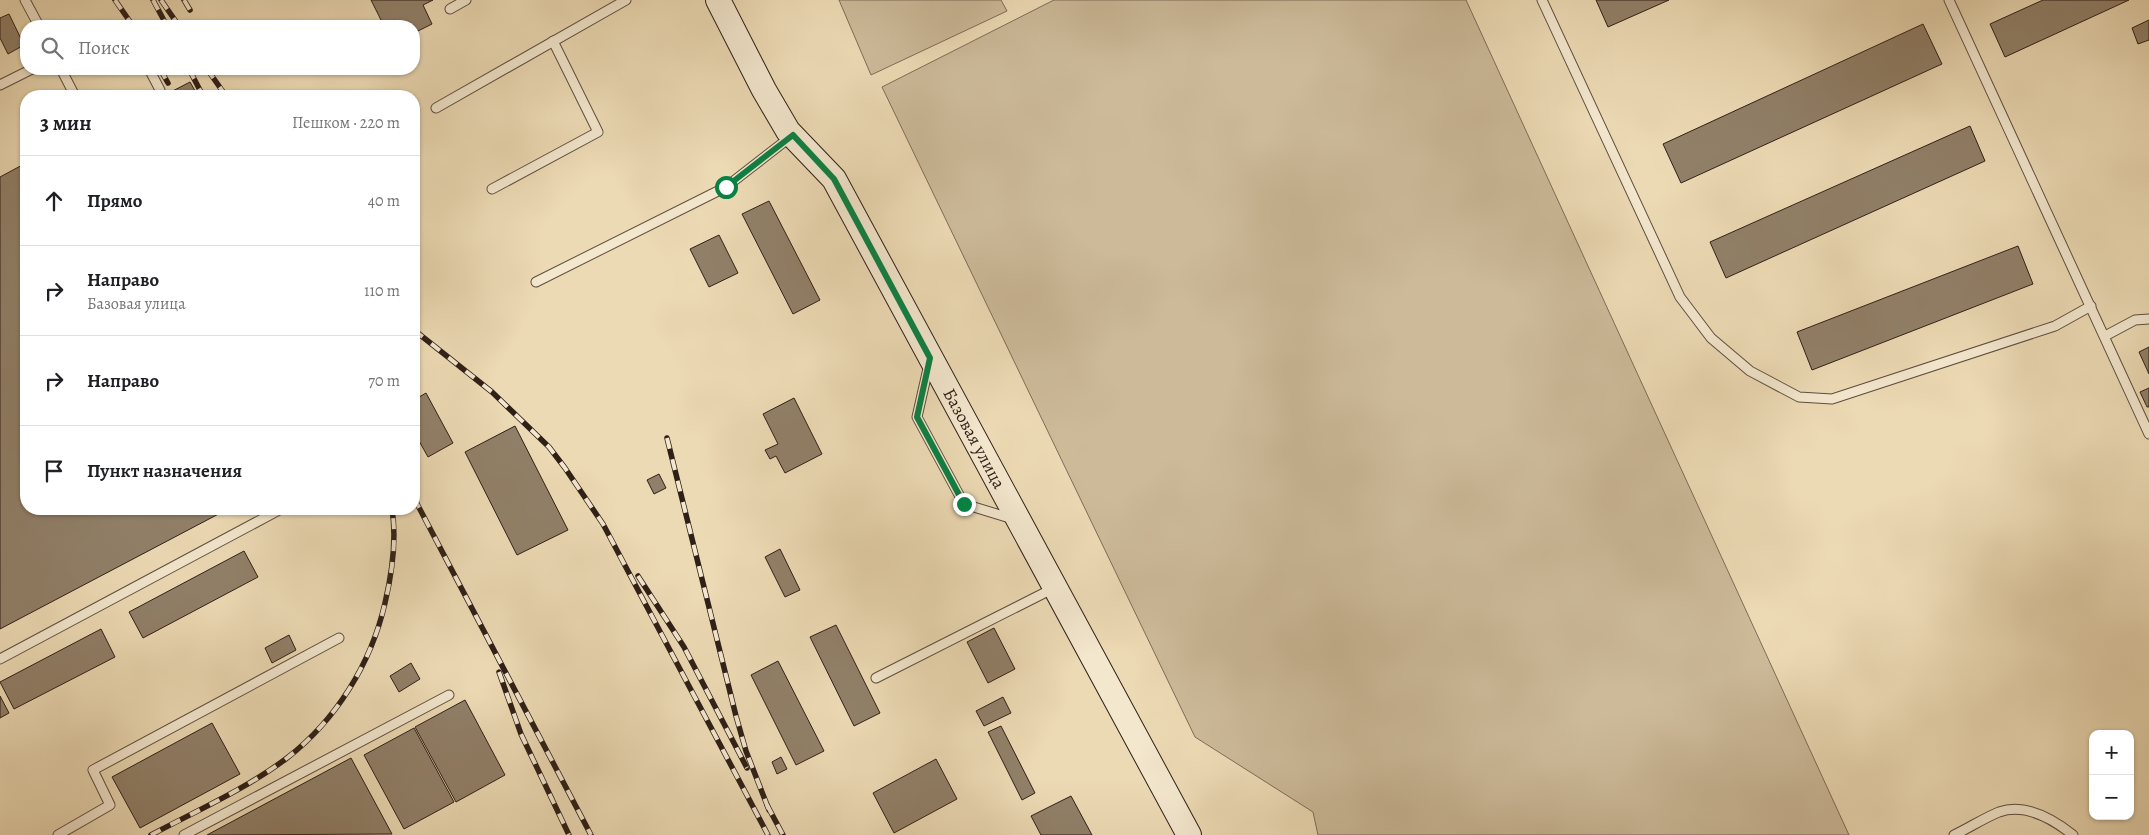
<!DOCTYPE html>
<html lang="ru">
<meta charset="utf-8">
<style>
body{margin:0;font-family:Alegreya,serif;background:#f6f6f6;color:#202124}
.controls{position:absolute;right:15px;bottom:15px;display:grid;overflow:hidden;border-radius:10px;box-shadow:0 1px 4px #0004}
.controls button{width:45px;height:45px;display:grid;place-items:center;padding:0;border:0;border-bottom:1px solid #e0e0e0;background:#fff;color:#202124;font:25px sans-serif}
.stop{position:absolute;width:15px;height:15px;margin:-11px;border:4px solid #0b8043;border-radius:50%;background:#fff}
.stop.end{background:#0b8043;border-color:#fff;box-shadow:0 1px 5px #0008}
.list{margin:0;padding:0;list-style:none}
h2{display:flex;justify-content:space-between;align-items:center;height:65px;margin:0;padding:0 20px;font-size:21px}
h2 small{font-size:16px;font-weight:400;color:#757577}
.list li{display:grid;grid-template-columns:32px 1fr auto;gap:15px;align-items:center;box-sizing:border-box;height:90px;padding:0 20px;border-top:1px solid #e0e0e0}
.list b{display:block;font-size:19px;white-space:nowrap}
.list p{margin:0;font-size:16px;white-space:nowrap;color:#757577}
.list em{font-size:16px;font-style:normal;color:#757577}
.icon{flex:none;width:28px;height:28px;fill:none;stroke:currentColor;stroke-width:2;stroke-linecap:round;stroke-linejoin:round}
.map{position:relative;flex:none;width:2149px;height:835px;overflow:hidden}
.search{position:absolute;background:#fff;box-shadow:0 1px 4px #0004;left:20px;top:20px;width:400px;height:55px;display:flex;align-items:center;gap:12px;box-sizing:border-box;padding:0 18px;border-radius:20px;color:#757577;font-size:19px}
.panel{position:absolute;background:#fff;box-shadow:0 1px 4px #0004;left:20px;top:90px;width:400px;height:425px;border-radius:20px}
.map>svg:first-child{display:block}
.green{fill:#ccba99;stroke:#7e6c58}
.building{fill:#918069;stroke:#2f1f17}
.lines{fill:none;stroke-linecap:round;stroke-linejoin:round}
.lane-casing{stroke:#5e4e3e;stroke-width:11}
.secondary-casing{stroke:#2f1f17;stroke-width:26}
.lane{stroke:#f3e7ce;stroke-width:9}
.secondary{stroke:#f3e7ce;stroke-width:24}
.rail-casing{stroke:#2f1f17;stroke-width:5.5}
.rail{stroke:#f3e7ce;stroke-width:4;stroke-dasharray:11;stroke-linecap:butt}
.route{stroke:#0b8043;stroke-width:6}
.labels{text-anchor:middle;stroke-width:4.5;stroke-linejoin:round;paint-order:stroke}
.street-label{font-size:18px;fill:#2f1f17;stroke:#f3e7ce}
</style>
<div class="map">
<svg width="2149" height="835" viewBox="0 0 2149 835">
<rect width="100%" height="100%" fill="#ecdab4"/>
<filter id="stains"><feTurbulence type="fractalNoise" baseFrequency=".004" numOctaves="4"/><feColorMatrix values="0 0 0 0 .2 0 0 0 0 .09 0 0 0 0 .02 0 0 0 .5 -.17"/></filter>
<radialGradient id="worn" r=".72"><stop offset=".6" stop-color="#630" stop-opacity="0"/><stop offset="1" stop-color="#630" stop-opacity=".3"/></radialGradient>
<g class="green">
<polygon points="839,0 1001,0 1007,11 871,75"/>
<polygon points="1054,0 1466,0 1849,835 1318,835 1313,812 1195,737 882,87"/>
</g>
<g class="building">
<polygon points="371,0 433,0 423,5 432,24 414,33 414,26 398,26 395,20 384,26"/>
<polygon points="1596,0 1669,0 1608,27"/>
<polygon points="2043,0 2129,0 2005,57 1990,24"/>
<polygon points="9,14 24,45 8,54 0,38 0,18"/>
<polygon points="2149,20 2149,40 2138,44 2132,28"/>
<polygon points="1923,24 1942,64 1681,183 1663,144"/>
<polygon points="190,82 198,96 163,96"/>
<polygon points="1970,126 1985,161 1726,278 1710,242"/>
<polygon points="26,163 26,509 228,509 0,629 0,177"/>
<polygon points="769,201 820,300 793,314 742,214"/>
<polygon points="719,235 738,273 709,287 690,249"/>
<polygon points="2018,246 2033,284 1812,370 1797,332"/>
<polygon points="2149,347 2149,374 2139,352"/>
<polygon points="2149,388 2149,407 2147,407 2140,392"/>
<polygon points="426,393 453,443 428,457 414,432 414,400"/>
<polygon points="794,398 822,454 785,473 776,456 770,459 765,450 778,444 763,414"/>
<polygon points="515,426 568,530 517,555 465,452"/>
<polygon points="659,474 666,488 654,494 647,480"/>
<polygon points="780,549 800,590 785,597 765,557"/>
<polygon points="244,551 258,577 143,638 129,612"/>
<polygon points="836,625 880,713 854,726 810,637"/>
<polygon points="994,628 1015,669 988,683 967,642"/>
<polygon points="101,629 115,657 14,709 0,682"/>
<polygon points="289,635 296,650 272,663 265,648"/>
<polygon points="778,661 824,751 796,765 751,675"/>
<polygon points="411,663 420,679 399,692 390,676"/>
<polygon points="0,696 9,713 0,718"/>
<polygon points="1003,697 1011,713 984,726 976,711"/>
<polygon points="465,700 505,775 456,802 415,727"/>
<polygon points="212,723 240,774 140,828 112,777"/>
<polygon points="1001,726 1035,793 1022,800 988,732"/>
<polygon points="414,728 454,802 404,829 364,755"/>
<polygon points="781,757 787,769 777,774 772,762"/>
<polygon points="351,758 392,834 207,835"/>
<polygon points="936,759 957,799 894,833 873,793"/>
<polygon points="1071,796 1092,835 1041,835 1031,816"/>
</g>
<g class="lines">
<g class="lane-casing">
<g id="lane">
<polyline points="25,0 39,26"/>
<polyline points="1542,0 1680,297 1711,338 1750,371 1799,397 1832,399 2055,326 2091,306"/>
<polyline points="1949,0 2149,434"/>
<polyline points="450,9 466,0"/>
<polyline points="61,69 75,96"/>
<polyline points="149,69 160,90"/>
<polyline points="0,85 32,69"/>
<polyline points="436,108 626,0"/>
<polyline points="492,189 598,132 553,41"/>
<polyline points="536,282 726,187 793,135"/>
<polyline points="2105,336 2135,320 2149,319"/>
<polyline points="929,364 917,417 964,504 1013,519"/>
<polyline points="0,659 281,509"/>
<polyline points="876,678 1054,588"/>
<polyline points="58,835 110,805 93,770 339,638"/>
<polyline points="184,835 449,695"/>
<path d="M1954 835C1969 828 1984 818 1999 812 2025 803 2053 819 2073 835"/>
</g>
</g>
<g class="secondary-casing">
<g id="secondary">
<path id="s1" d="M718 0 764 90 788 131 834 179 1189 835"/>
</g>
</g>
<use href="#lane" class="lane"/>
<use href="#secondary" class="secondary"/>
<g class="rail-casing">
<g id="rail">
<polyline points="115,0 133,26"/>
<polyline points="153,0 167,26"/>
<polyline points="161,0 179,26"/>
<polyline points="184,0 190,10"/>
<polyline points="160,69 168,83"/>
<polyline points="189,69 203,96"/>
<polyline points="207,69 226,96"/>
<polyline points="414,330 492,392 549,447 565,468 603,524 768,835"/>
<polyline points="667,438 736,716 746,751 769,810"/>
<polyline points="414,498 591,835"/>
<polyline points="638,576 684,647 747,768"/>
<polyline points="499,672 521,734 569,835"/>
<polyline points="767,805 783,835"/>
<path d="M151 835C196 811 246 789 287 758 336 720 371 664 385 603 392 573 397 540 392 509"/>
</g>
</g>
<use href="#rail" class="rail"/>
</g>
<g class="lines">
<polyline class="route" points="726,187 793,135 834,179 930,358 917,417 964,504"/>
</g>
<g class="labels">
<g class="street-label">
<text dy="6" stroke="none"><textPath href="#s1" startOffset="510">Базовая улица</textPath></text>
</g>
</g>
<rect width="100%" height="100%" filter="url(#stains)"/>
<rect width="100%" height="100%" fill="url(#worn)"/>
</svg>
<div class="controls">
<button>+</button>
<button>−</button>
</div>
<div class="stop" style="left:726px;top:187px"></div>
<div class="stop end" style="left:964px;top:504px"></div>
<div class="search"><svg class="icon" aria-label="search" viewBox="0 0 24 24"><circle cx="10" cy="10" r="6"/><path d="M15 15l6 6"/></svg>Поиск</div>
<section class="panel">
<h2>3 мин<small>Пешком · 220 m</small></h2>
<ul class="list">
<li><svg class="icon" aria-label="ahead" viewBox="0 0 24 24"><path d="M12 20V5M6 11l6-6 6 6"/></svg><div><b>Прямо</b></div><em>40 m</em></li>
<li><svg class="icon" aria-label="right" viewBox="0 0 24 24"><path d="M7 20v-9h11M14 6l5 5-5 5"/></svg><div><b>Направо</b><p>Базовая улица</p></div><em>110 m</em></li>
<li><svg class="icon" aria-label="right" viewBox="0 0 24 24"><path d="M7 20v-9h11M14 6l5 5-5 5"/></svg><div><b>Направо</b></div><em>70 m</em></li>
<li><svg class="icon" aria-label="arrive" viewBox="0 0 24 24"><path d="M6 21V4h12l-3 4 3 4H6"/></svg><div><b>Пункт назначения</b></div></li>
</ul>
</section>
</div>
